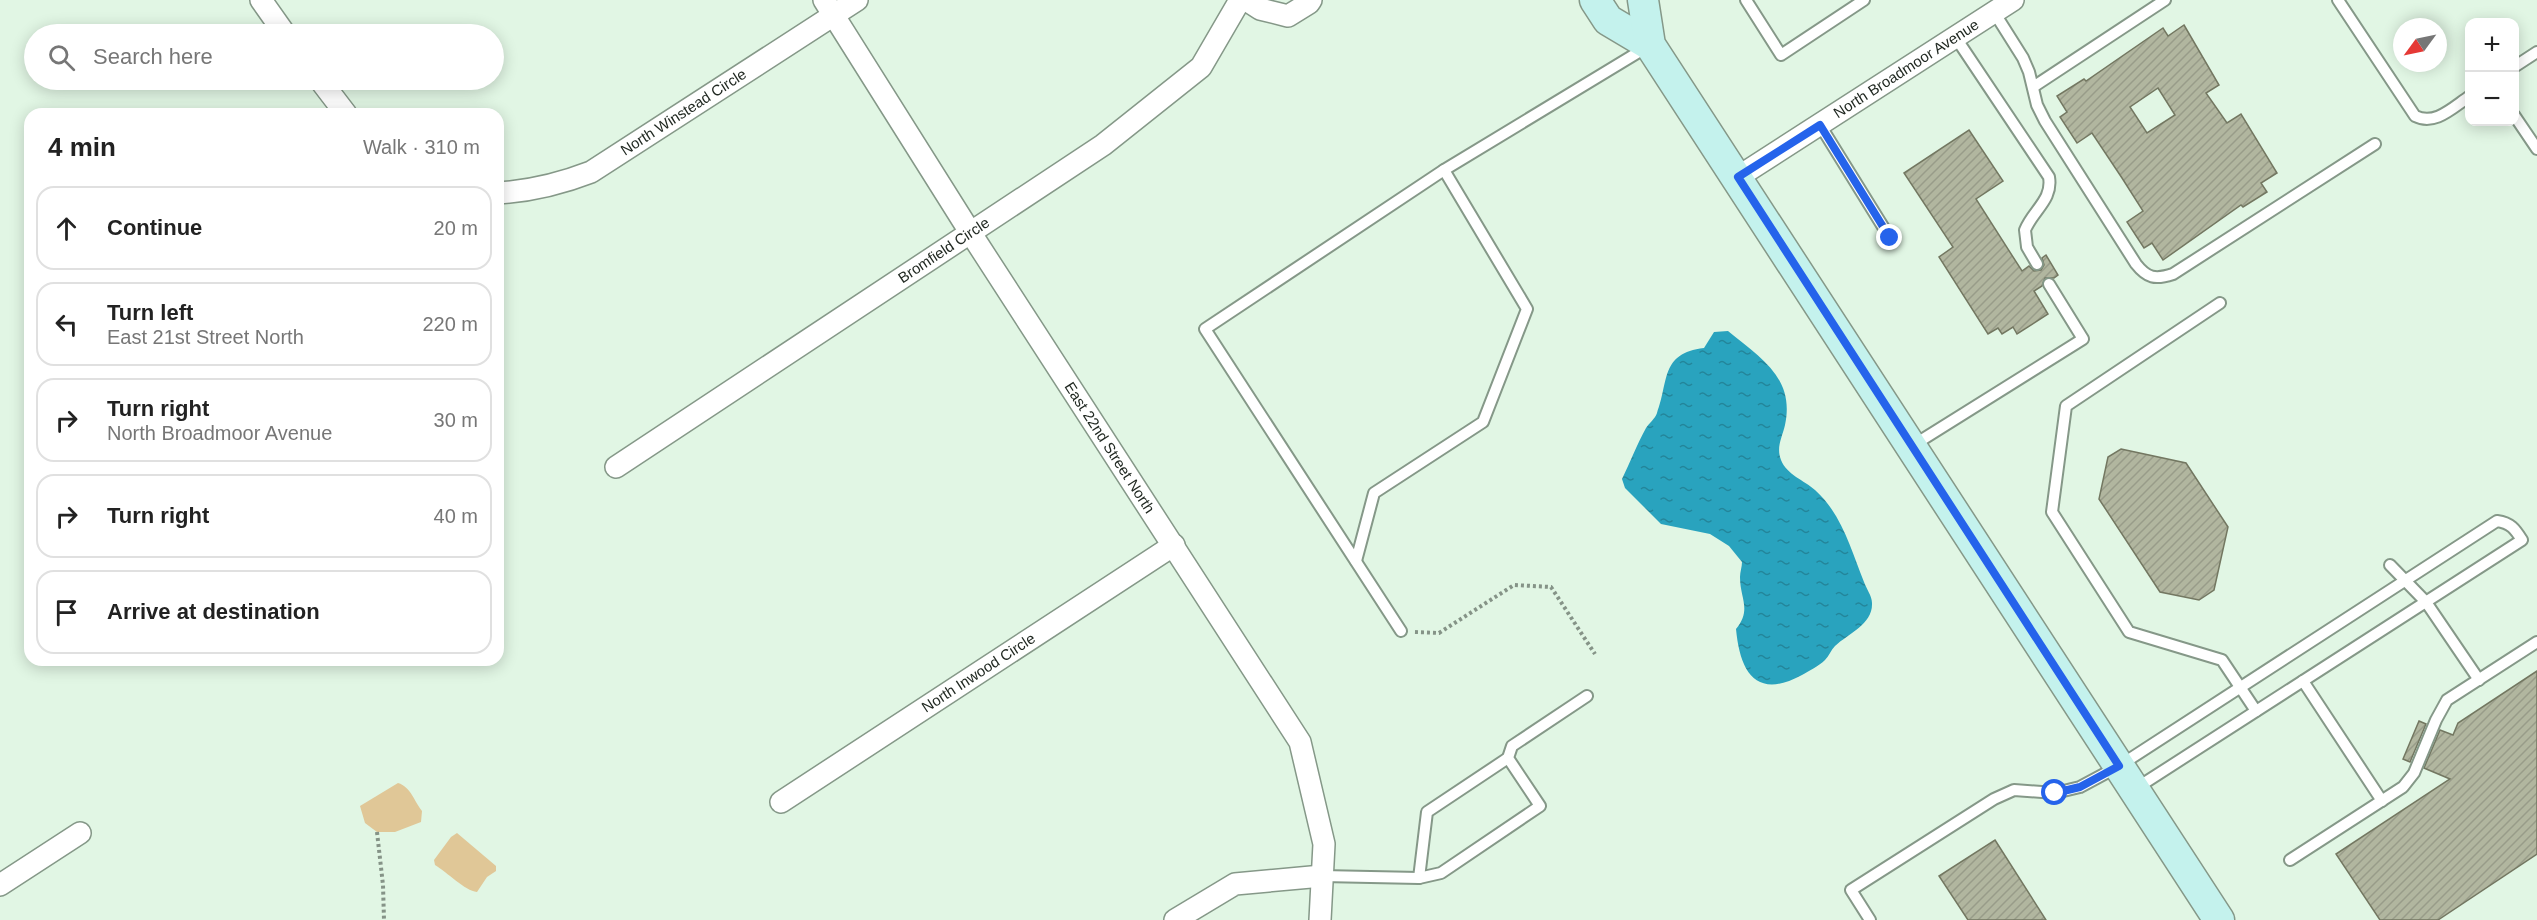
<!DOCTYPE html>
<meta charset="utf-8">
<style>
body{margin:0;font-family:Helvetica,sans-serif;background:#f6f6f6;color:#222}
.controls{position:absolute;right:18px;top:18px;display:grid;overflow:hidden;border-radius:12px;box-shadow:0 3px 15px #0003}
.controls button{width:54px;height:54px;display:grid;place-items:center;padding:0;border:0;border-bottom:2px solid #e0e0e0;background:#fff;color:#222;font:30px sans-serif}
.compass{position:absolute;left:2393px;top:18px;width:54px;height:54px;border-radius:50%;background:#fff;box-shadow:0 3px 15px #0003;rotate:237deg}
.stop{position:absolute;width:18px;height:18px;margin:-14px;border:4px solid #2563eb;border-radius:50%;background:#fff}
.stop.end{background:#2563eb;border-color:#fff;box-shadow:0 2px 6px #0008}
.list{margin:0;padding:0;list-style:none}
h2{display:flex;justify-content:space-between;align-items:center;height:78px;margin:0;padding:0 24px;font-size:26px}
h2 small{font-size:20px;font-weight:400;color:#767676}
.list li{display:grid;grid-template-columns:39px 1fr auto;gap:18px;align-items:center;box-sizing:border-box;height:84px;margin:0 12px 12px;padding:0 12px;border:2px solid #e0e0e0;border-radius:18px}
.list b{display:block;font-size:22px;white-space:nowrap}
.list p{margin:0;font-size:20px;white-space:nowrap;color:#767676}
.list em{font-size:20px;font-style:normal;color:#767676}
.icon{flex:none;width:33px;height:33px;fill:none;stroke:currentColor;stroke-width:2;stroke-linecap:round;stroke-linejoin:round}
.map{position:relative;flex:none;width:2537px;height:920px;overflow:hidden}
.search{position:absolute;background:#fff;box-shadow:0 3px 15px #0003;left:24px;top:24px;width:480px;height:66px;display:flex;align-items:center;gap:15px;box-sizing:border-box;padding:0 21px;border-radius:33px;color:#767676;font-size:22px}
.panel{position:absolute;background:#fff;box-shadow:0 3px 15px #0003;left:24px;top:108px;width:480px;height:558px;border-radius:18px}
.map>svg:first-child{display:block}
.park{fill:#e0c797}
.water{fill:url(#water-ripples)}
.building{fill:url(#building-hatch);stroke:#737761;stroke-width:1.5;fill-rule:evenodd}
.lines{fill:none;stroke-linecap:round;stroke-linejoin:round}
.lane-casing{stroke:#859888;stroke-width:14}
.street-casing{stroke:#859888;stroke-width:24}
.secondary-casing{stroke:#859888;stroke-width:33}
.path{stroke:#859387;stroke-width:4;stroke-dasharray:3 3;stroke-linecap:butt}
.lane{stroke:#fff;stroke-width:10}
.street{stroke:#fff;stroke-width:21}
.secondary{stroke:#c4f2ed;stroke-width:30}
.route{stroke:#2563eb;stroke-width:8}
.labels{text-anchor:middle;stroke-width:4.5;stroke-linejoin:round;paint-order:stroke}
.street-label{font-size:15px;fill:#212922;stroke:#fafefa}
</style>
<div class="map">
<svg width="2537" height="920" viewBox="0 0 2537 920">
<defs>
<pattern id="water-ripples" width="26" height="14" patternUnits="userSpaceOnUse" patternTransform="scale(1.5)"><rect width="26" height="14" fill="#29a3be"/><path d="M2 4q2-2 4 0t4 0M15 11q2-2 4 0t4 0" fill="none" stroke="#23859a"/></pattern>
<pattern id="building-hatch" width="6" height="6" patternUnits="userSpaceOnUse" patternTransform="scale(1.5)"><rect width="6" height="6" fill="#b1b69f"/><path d="M-1 1l2-2M0 6l6-6M5 7l2-2" fill="none" stroke="#989c89"/></pattern>
</defs>
<rect width="100%" height="100%" fill="#e1f6e4"/>
<g class="park">
<path d="M398 783C411 787 414 801 422 811L421 822 395 832H377L365 823 360 806Z"/>
<path d="M457 833 496 866V871L487 877 477 892C465 891 447 872 435 865L434 860 451 837Z"/>
</g>
<path class="water" d="M1728 331C1761 358 1795 378 1785 425 1782 438 1776 447 1781 460 1787 475 1804 480 1815 490 1842 514 1851 550 1864 582 1866 588 1872 596 1872 603 1873 624 1849 633 1835 646 1831 650 1829 656 1825 660 1819 666 1809 671 1802 675 1756 700 1740 672 1736 629 1752 609 1740 599 1740 577 1740 572 1742 567 1742 562L1729 546 1710 534 1661 524 1625 488 1622 479C1630 463 1637 444 1646 428 1649 423 1655 419 1657 413 1669 382 1660 353 1704 348L1714 332Z"/>
<g class="building">
<path d="M2184 25 2219 85 2206 93 2227 123 2241 114 2277 173 2261 183 2267 192 2243 207 2241 205 2163 260 2152 243 2144 248 2127 222 2143 211 2122 178 2092 133 2077 143 2060 117 2067 112 2057 96 2084 79 2086 81 2163 28 2168 36ZM2158 88 2175 115 2147 133 2130 107Z"/>
<polygon points="1969,130 2003,181 1976,199 2022,271 2029,266 2034,271 2041,270 2044,265 2042,258 2046,255 2058,275 2054,278 2045,278 2042,286 2034,291 2048,314 2017,334 2013,327 2002,334 1998,328 1988,334 1939,257 1953,247 1904,173"/>
<polygon points="2121,449 2186,463 2228,527 2214,590 2199,600 2160,592 2099,499 2108,457"/>
<polygon points="2537,671 2537,854 2438,920 2380,920 2336,854 2450,779 2424,768 2440,730 2453,735 2458,723"/>
<polygon points="2419,721 2426,724 2410,762 2403,759"/>
<polygon points="1995,840 2046,920 1968,920 1939,876"/>
</g>
<g class="lines">
<g class="lane-casing">
<g id="lane">
<polyline points="1746,0 1781,55 1864,0"/>
<path d="M2338 0 2415 116C2435 126 2452 108 2470 96"/>
<path d="M1994 12 2023 58 2029 72 2037 105 2045 121 2136 264C2147 278 2155 280 2173 274L2375 144"/>
<path d="M1956 38 2049 177C2053 200 2033 210 2025 230L2027 247 2037 264"/>
<polyline points="2514,67 2537,52"/>
<polyline points="2033,87 2165,0"/>
<polyline points="2514,115 2537,149"/>
<polyline points="1820,125 1890,238"/>
<polyline points="2220,303 2066,406 2052,512 2129,632 2222,660 2256,711"/>
<polyline points="1912,446 2083,339 2049,284"/>
<polyline points="1356,561 1374,493 1483,422 1527,309 1444,170"/>
<polyline points="2390,565 2426,602 2479,680"/>
<polyline points="1401,631 1205,329 1444,170 1647,47"/>
<polyline points="2303,681 2382,801"/>
<polyline points="2290,860 2403,787 2414,773 2436,720 2447,700 2537,642"/>
<polyline points="1322,876 1419,878 1441,873 1540,806 1508,758 1512,746 1587,696"/>
<polyline points="1419,878 1427,812 1508,758"/>
<path d="M1870 920 1851 890 1994 799 2014 790 2055 793 2080 787 2119 766 2497 521C2511 523 2515 529 2522 540L2135 789"/>
</g>
</g>
<g class="street-casing">
<g id="street">
<polyline points="261,0 285,34"/>
<path id="s1" d="M824 0 970 232 1300 742 1324 844 1320 920"/>
<polyline points="1246,0 1260,9 1288,16 1309,3 1311,0"/>
<polyline points="320,80 346,114"/>
<path id="s2" d="M1738 177 2013 0"/>
<path id="s3" d="M498 193C532 191 560 184 591 172L857 0"/>
<path id="s4" d="M616 467 1103 145 1201 67 1240 0"/>
<path id="s5" d="M781 802 1174 545"/>
<polyline points="0,885 80,833"/>
<polyline points="1175,920 1235,884 1322,876"/>
</g>
</g>
<g class="secondary-casing">
<g id="secondary">
<polyline points="1595,0 1608,20 1650,45"/>
<polyline points="1643,0 1650,45 2219,920"/>
</g>
</g>
<g class="path">
<polyline points="1415,632 1439,633 1514,585 1551,587 1595,654"/>
<polyline points="377,832 383,885 384,920"/>
</g>
<use href="#lane" class="lane"/>
<use href="#street" class="street"/>
<use href="#secondary" class="secondary"/>
</g>
<g class="lines">
<polyline class="route" points="1890,238 1820,125 1738,177 2119,766 2080,787 2055,793"/>
</g>
<g class="labels">
<g class="street-label">
<text dy="5" stroke="none"><textPath href="#s2" startOffset="200">North Broadmoor Avenue</textPath></text>
<text dy="5" stroke="none"><textPath href="#s3" startOffset="206">North Winstead Circle</textPath></text>
<text dy="5" stroke="none"><textPath href="#s4" startOffset="393">Bromfield Circle</textPath></text>
<text dy="5" stroke="none"><textPath href="#s1" startOffset="531">East 22nd Street North</textPath></text>
<text dy="5" stroke="none"><textPath href="#s5" startOffset="236">North Inwood Circle</textPath></text>
</g>
</g>
</svg>
<div class="controls">
<button>+</button>
<button>−</button>
</div>
<svg class="compass" viewBox="-18 -18 36 36"><path d="M0-13l5 13h-10z" fill="#e53935"/><path d="M0 13l5-13h-10z" fill="#767676"/></svg>
<div class="stop" style="left:2055px;top:793px"></div>
<div class="stop end" style="left:1890px;top:238px"></div>
<div class="search"><svg class="icon" aria-label="search" viewBox="0 0 24 24"><circle cx="10" cy="10" r="6"/><path d="M15 15l6 6"/></svg>Search here</div>
<section class="panel">
<h2>4 min<small>Walk · 310 m</small></h2>
<ul class="list">
<li><svg class="icon" aria-label="ahead" viewBox="0 0 24 24"><path d="M12 20V5M6 11l6-6 6 6"/></svg><div><b>Continue</b></div><em>20 m</em></li>
<li><svg class="icon" aria-label="left" viewBox="0 0 24 24"><path d="M17 20v-9H6M10 6l-5 5 5 5"/></svg><div><b>Turn left</b><p>East 21st Street North</p></div><em>220 m</em></li>
<li><svg class="icon" aria-label="right" viewBox="0 0 24 24"><path d="M7 20v-9h11M14 6l5 5-5 5"/></svg><div><b>Turn right</b><p>North Broadmoor Avenue</p></div><em>30 m</em></li>
<li><svg class="icon" aria-label="right" viewBox="0 0 24 24"><path d="M7 20v-9h11M14 6l5 5-5 5"/></svg><div><b>Turn right</b></div><em>40 m</em></li>
<li><svg class="icon" aria-label="arrive" viewBox="0 0 24 24"><path d="M6 21V4h12l-3 4 3 4H6"/></svg><div><b>Arrive at destination</b></div></li>
</ul>
</section>
</div>
